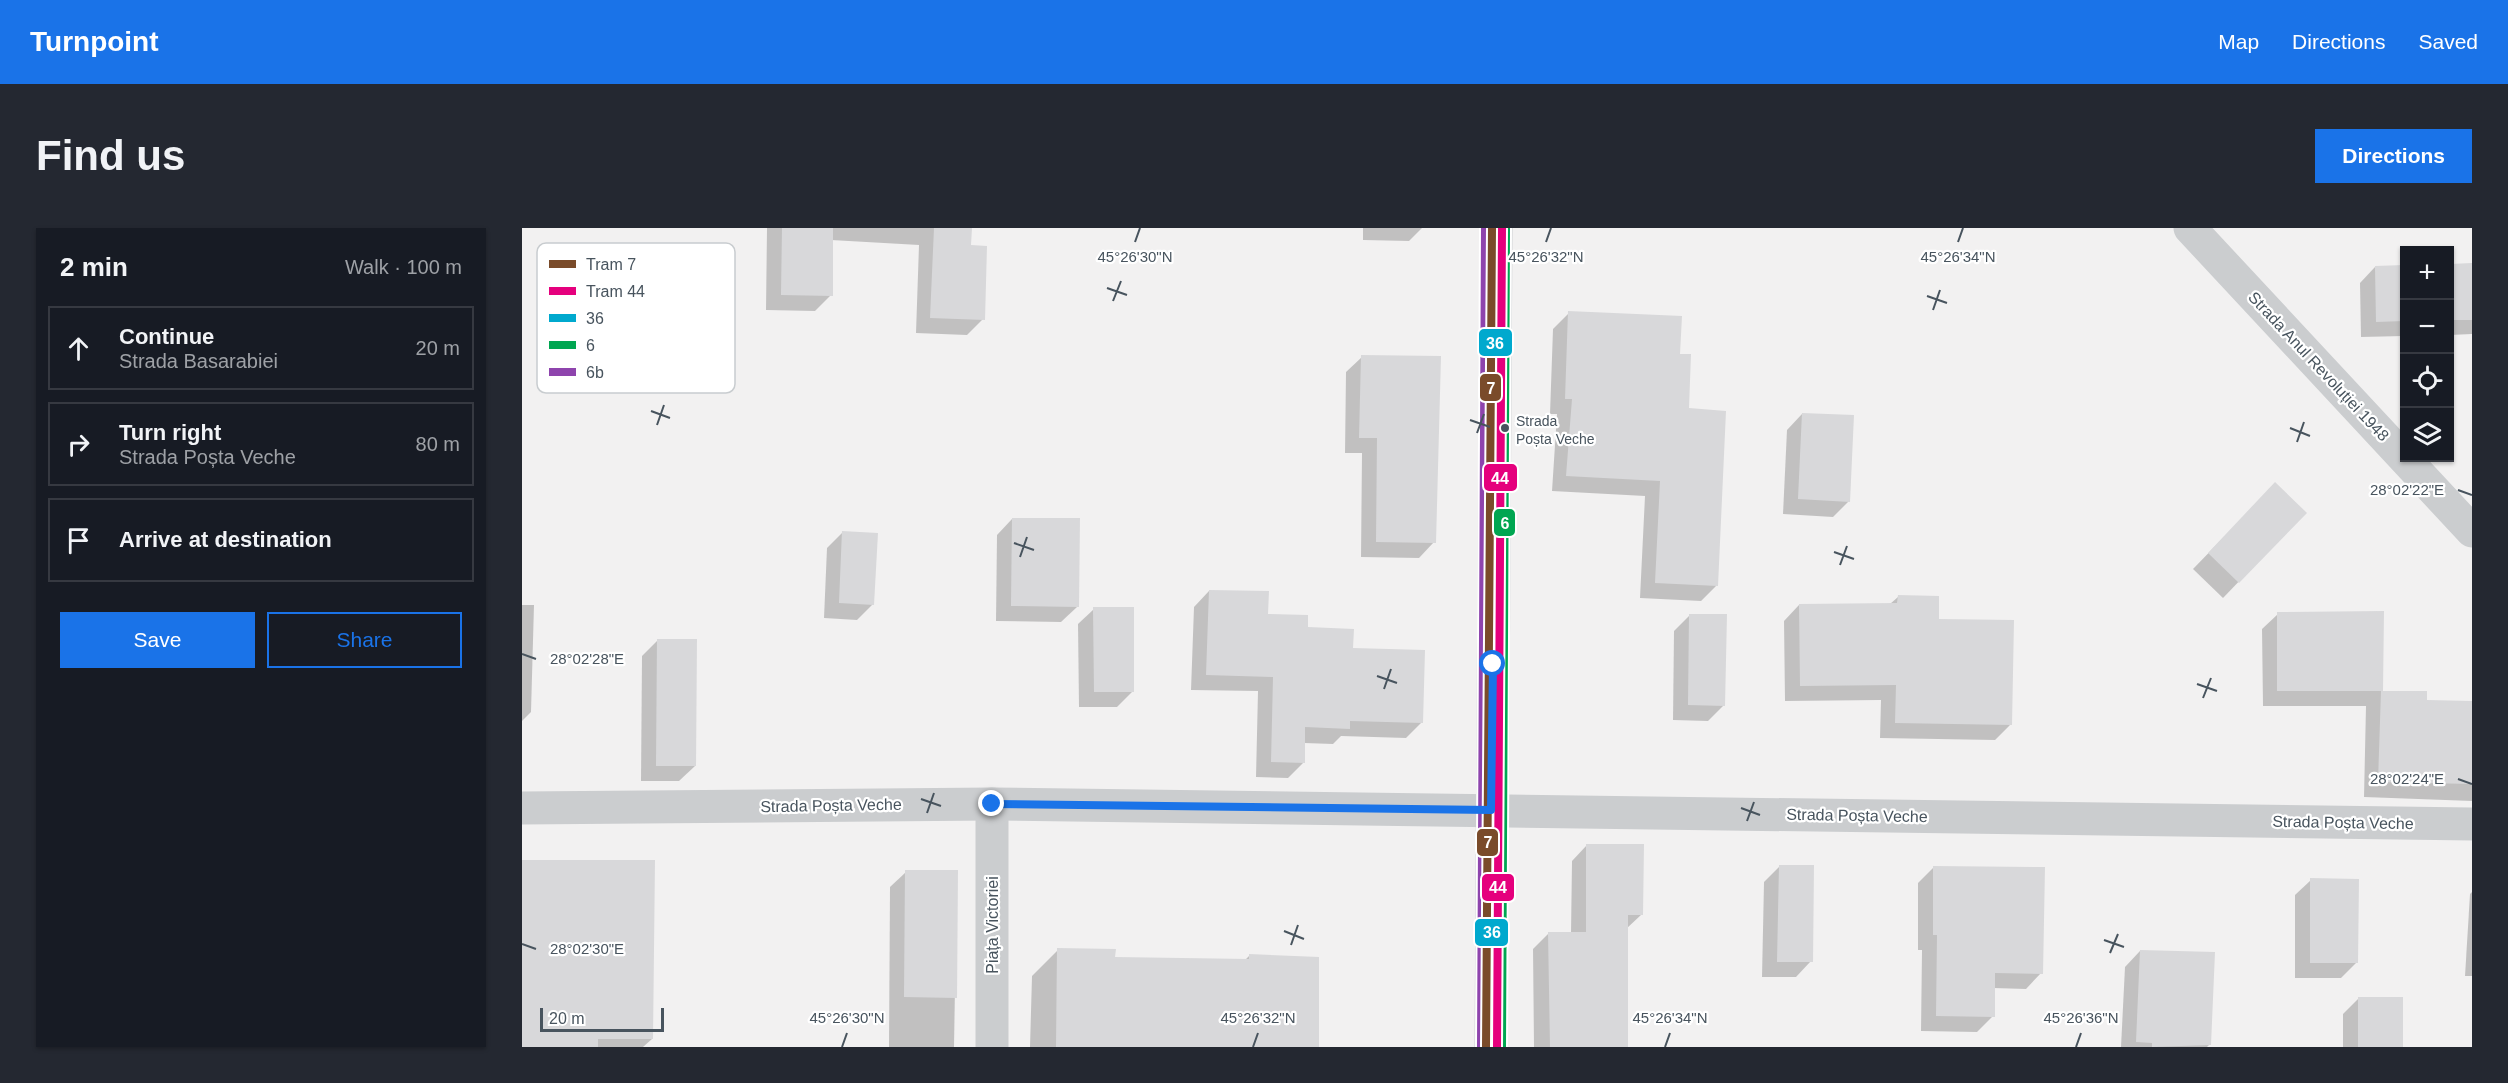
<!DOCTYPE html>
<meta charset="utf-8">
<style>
body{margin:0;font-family:Helvetica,sans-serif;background:#242831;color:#f1f3f6}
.controls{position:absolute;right:18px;top:18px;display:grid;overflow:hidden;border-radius:0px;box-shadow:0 2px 4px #0004}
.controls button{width:54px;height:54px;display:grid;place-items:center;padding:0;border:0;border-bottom:2px solid #363941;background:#171b24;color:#f1f3f6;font:30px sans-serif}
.scale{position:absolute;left:18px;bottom:15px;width:124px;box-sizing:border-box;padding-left:6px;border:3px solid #48545e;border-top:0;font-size:16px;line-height:21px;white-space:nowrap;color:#48545e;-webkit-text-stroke:4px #fff;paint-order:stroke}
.stop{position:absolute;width:18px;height:18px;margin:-14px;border:4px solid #1a73e8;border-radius:50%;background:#fff}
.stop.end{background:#1a73e8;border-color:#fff;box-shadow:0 2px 6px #0008}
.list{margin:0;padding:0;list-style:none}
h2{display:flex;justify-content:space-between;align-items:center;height:78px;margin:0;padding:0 24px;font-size:26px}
h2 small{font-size:20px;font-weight:400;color:#9ea1a6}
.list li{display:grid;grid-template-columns:39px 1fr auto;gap:18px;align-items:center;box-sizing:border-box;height:84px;margin:0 12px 12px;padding:0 12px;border:2px solid #363941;border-radius:0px}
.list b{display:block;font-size:22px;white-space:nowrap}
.list p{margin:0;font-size:20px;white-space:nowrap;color:#9ea1a6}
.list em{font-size:20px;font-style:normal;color:#9ea1a6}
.actions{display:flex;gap:12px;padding:18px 24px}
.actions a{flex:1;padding:14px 0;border:2px solid #1a73e8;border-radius:0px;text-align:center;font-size:21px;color:#1a73e8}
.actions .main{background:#1a73e8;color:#fff}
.icon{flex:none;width:33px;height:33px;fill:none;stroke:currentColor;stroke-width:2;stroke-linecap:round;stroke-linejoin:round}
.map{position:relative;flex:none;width:1950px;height:819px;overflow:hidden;border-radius:0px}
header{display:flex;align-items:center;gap:36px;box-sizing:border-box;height:84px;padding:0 30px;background:#1a73e8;color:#fff}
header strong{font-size:28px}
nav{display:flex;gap:33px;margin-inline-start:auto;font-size:21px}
.intro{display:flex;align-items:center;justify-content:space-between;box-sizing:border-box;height:144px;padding:0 36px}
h1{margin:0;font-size:42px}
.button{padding:15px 27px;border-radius:0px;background:#1a73e8;color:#fff;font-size:21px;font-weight:700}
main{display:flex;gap:36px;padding:0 36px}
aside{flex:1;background:#171b24;border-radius:0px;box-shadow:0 2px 4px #0004}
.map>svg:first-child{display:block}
.shadow{fill:#0003}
.building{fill:#d8d8da}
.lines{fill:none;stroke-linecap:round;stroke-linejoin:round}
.minor{stroke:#cbcdcf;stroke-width:33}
.major{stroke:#c8cbce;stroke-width:33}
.bus-1-casing{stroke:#fff;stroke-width:12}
.bus-2-casing{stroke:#fff;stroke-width:12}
.bus-3-casing{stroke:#fff;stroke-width:12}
.bus-1{stroke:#00a9ce;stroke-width:8}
.bus-2{stroke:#00a651;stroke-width:8}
.bus-3{stroke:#8e44ad;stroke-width:8}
.tram-1-casing{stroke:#fff;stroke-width:12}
.tram-2-casing{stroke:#fff;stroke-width:12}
.tram-1{stroke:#7a4b2a;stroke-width:8}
.tram-2{stroke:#e5007d;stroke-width:8}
.route{stroke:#1a73e8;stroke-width:8}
.ticks{fill:none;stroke:#48545e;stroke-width:2}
.bus-dot{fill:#48545e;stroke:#fff;stroke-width:2}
.labels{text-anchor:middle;stroke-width:4.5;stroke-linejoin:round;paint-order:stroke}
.bus-label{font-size:14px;fill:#48545e;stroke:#fff;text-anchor:start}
.street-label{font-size:16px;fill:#48545e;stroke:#fff}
.key{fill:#fff;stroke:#c8cccf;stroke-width:1.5}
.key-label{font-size:16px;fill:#48545e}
.ticks-label{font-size:15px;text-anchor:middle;fill:#48545e;stroke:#fff;stroke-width:4.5;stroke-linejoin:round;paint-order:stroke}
.line-badge{stroke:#fff;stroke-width:2}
.badge-label{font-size:16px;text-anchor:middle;font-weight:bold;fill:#fff}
</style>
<header>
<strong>Turnpoint</strong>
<nav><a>Map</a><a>Directions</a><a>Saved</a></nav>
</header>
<div class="intro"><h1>Find us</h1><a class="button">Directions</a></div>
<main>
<aside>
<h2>2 min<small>Walk · 100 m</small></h2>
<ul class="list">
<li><svg class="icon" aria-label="ahead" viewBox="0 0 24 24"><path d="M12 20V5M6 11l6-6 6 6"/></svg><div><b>Continue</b><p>Strada Basarabiei</p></div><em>20 m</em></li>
<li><svg class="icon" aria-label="right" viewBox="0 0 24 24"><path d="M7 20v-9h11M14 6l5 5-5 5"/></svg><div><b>Turn right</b><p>Strada Poșta Veche</p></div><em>80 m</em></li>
<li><svg class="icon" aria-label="arrive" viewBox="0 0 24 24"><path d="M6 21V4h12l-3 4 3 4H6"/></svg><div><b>Arrive at destination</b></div></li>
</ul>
<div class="actions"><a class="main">Save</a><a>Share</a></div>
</aside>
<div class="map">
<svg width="1950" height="819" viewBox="0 0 1950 819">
<rect width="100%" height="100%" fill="#f2f1f1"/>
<g class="shadow">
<polygon points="245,0 449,0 448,19 461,91 445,107 394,105 397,17 309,12 309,67 293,83 244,82"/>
<polygon points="841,0 900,0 887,13 841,12"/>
<polygon points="1928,37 1950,37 1950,106 1928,107"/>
<polygon points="1882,38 1882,108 1839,109 1838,55 1853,39"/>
<polygon points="1047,85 1165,182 1194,358 1179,373 1118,370 1123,268 1030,263 1035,186 1028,186 1031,101"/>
<polygon points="840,129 912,314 897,330 839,329 840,225 823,225 824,144"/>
<polygon points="1280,186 1327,273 1311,289 1261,286 1265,202"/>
<polygon points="1738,272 1783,285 1701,370 1671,341"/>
<polygon points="490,291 555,379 539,394 474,393 475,307"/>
<polygon points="320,305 351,376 335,392 302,390 305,320"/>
<polygon points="687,363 745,388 784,400 829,421 900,494 884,510 819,508 811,516 782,515 781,535 766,550 734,549 736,463 669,462 672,379"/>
<polygon points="1376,369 1415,392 1488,497 1473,512 1358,510 1359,472 1263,473 1262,393 1277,377 1368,376"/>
<polygon points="0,377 12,377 9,484 0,493"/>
<polygon points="572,381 611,463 595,479 557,479 556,396"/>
<polygon points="1861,385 1860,464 1903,473 1950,474 1950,573 1842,569 1844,478 1741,478 1740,401 1756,386"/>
<polygon points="1168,387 1202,477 1186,493 1151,492 1152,403"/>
<polygon points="136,412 173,538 157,553 119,553 120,428"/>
<polygon points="1065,617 1119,687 1104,701 1105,819 1012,819 1011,721 1027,705 1049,705 1050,633"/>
<polygon points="0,634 130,811 121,819 0,819"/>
<polygon points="1257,639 1289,733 1274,749 1240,749 1242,654"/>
<polygon points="1412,639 1519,745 1504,761 1471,760 1471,788 1455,804 1399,803 1400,722 1396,722 1396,655"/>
<polygon points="384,644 435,644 432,819 367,819 368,659"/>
<polygon points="1789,652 1835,734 1819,750 1773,750 1773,667"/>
<polygon points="1950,664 1950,748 1943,748 1948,666"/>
<polygon points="536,722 592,730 723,732 728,727 795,819 508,819 510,748"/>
<polygon points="1618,723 1687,817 1685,819 1599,819 1603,739"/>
<polygon points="1837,770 1880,819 1821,819 1821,786"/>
</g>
<g class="building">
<polygon points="260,0 311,0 311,68 259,67"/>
<polygon points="412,0 450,0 449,17 465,18 463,92 408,90"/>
<polygon points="1950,35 1950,92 1928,92 1928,36"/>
<polygon points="1882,37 1882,93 1854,94 1853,38"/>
<polygon points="1046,83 1160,88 1158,126 1169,126 1167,180 1204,183 1196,358 1133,355 1138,253 1044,248 1050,171 1043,171"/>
<polygon points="839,127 919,128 914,315 854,314 855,210 837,210"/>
<polygon points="1280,185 1332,187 1328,274 1276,271"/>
<polygon points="1753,254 1785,285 1717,355 1686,325"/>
<polygon points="490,290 558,290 557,379 489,378"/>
<polygon points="320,303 356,305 352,377 317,375"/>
<polygon points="687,362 747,363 746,386 786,387 786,399 832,401 831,420 903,422 901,495 828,493 828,501 783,499 783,535 749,534 751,449 684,447"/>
<polygon points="1376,367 1417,368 1417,391 1492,392 1490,497 1373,495 1374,457 1278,458 1277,376 1375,375"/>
<polygon points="571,379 612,379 612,464 572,464"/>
<polygon points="1862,383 1861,463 1905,463 1905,472 1950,473 1950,556 1856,554 1859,463 1755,463 1755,384"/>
<polygon points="1167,386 1205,386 1203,478 1166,477"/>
<polygon points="135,411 175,411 174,538 134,538"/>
<polygon points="1064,616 1122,616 1121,687 1106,687 1106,819 1028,819 1026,704 1064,704"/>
<polygon points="0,632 133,632 131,811 76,811 76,819 0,819"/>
<polygon points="1257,637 1292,637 1291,734 1255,734"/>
<polygon points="1411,638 1523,639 1521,746 1473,745 1473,789 1414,788 1415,707 1411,707"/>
<polygon points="383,642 436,642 435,770 382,769"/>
<polygon points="1788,650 1837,651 1836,735 1788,735"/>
<polygon points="535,720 594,721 593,729 727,731 727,726 797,729 797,819 534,819"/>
<polygon points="1618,722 1693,724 1689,817 1630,819 1630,815 1614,814"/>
<rect x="1836" y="769" width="45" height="50"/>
</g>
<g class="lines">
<g class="minor">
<polyline points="1668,0 1950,303"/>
<polyline points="0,580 470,576 1950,596"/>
<polyline points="470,819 470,576"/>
</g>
<polyline class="major" points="969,819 974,0"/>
<g class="bus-1-casing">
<polyline id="bus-1" points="969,819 974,0"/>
</g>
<g class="bus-2-casing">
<polyline id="bus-2" points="980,819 984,0"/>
</g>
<g class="bus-3-casing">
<polyline id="bus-3" points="959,819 963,0"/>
</g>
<use href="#bus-1" class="bus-1"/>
<use href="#bus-2" class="bus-2"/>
<use href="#bus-3" class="bus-3"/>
<g class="tram-1-casing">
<polyline id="tram-1" points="964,819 970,0"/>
</g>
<g class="tram-2-casing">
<polyline id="tram-2" points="975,819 980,0"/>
</g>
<use href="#tram-1" class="tram-1"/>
<use href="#tram-2" class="tram-2"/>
</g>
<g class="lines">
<polyline class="route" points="470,576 969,582 971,436"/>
</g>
<path class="ticks" d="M613 14 618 0M1024 14 1029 0M1436 14 1441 0M585 60 605 67M1405 68 1425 75M591 73 599 53M1411 82 1418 62M129 183 148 190M948 192 968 199M135 197 142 177M1768 200 1788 208M955 205 962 186M1775 214 1782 194M1936 262 1950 267M492 315 512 322M1312 324 1332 331M498 329 505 309M1318 337 1325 318M0 426 14 431M855 448 875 455M1675 456 1695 463M862 461 869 441M1681 470 1689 450M1936 551 1950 556M399 571 419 578M1219 580 1238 587M405 585 412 565M1225 593 1232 574M762 703 782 711M1582 712 1602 719M0 716 14 721M769 717 776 697M1588 725 1596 706M320 819 325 805M731 819 736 805M1143 819 1148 805M1554 819 1559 805"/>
<circle class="bus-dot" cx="983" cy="200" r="5"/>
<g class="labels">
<g class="bus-label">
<text x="994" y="198">Strada<tspan x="994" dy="18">Poșta Veche</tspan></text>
</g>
<g class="street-label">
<text transform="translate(1797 138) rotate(47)" y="6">Strada Anul Revoluției 1948</text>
<text transform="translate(309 577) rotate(-1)" y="6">Strada Poșta Veche</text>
<text transform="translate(1335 587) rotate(1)" y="6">Strada Poșta Veche</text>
<text transform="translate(1821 594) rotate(1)" y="6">Strada Poșta Veche</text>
<text transform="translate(470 697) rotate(-90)" y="6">Piața Victoriei</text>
</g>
</g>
<rect x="15" y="15" width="198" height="150" rx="9" class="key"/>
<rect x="27" y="32" width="27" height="8" fill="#7a4b2a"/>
<rect x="27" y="59" width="27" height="8" fill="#e5007d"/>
<rect x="27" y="86" width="27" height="8" fill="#00a9ce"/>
<rect x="27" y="113" width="27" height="8" fill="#00a651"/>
<rect x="27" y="140" width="27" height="8" fill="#8e44ad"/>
<g class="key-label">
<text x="64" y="42">Tram 7</text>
<text x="64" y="69">Tram 44</text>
<text x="64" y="96">36</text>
<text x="64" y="123">6</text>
<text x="64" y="150">6b</text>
</g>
<g class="ticks-label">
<text x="613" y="34">45°26'30"N</text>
<text x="1024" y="34">45°26'32"N</text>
<text x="1436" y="34">45°26'34"N</text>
<text x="1885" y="267">28°02'22"E</text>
<text x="65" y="436">28°02'28"E</text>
<text x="1885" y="556">28°02'24"E</text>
<text x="65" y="726">28°02'30"E</text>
<text x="325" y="795">45°26'30"N</text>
<text x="736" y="795">45°26'32"N</text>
<text x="1148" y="795">45°26'34"N</text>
<text x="1559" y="795">45°26'36"N</text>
</g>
<g class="line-badge">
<rect x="956" y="100" width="35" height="29" rx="6" fill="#00a9ce"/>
<rect x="957" y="145" width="23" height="29" rx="6" fill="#7a4b2a"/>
<rect x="961" y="235" width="35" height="29" rx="6" fill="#e5007d"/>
<rect x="971" y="280" width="23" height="29" rx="6" fill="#00a651"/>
<rect x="954" y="600" width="23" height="29" rx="6" fill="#7a4b2a"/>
<rect x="959" y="645" width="34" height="29" rx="6" fill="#e5007d"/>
<rect x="952" y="690" width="35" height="29" rx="6" fill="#00a9ce"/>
</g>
<g class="badge-label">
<text x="973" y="121">36</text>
<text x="969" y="166">7</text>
<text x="978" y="256">44</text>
<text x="983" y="301">6</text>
<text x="966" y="620">7</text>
<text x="976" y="665">44</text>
<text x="970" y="710">36</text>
</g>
</svg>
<div class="controls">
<button>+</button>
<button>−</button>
<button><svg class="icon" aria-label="locate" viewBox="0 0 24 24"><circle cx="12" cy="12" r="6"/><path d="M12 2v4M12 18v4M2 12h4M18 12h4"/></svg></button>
<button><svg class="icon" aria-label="layers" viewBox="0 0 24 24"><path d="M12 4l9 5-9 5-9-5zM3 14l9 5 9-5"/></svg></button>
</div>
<div class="scale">20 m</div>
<div class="stop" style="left:971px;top:436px"></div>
<div class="stop end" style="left:470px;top:576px"></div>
</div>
</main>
